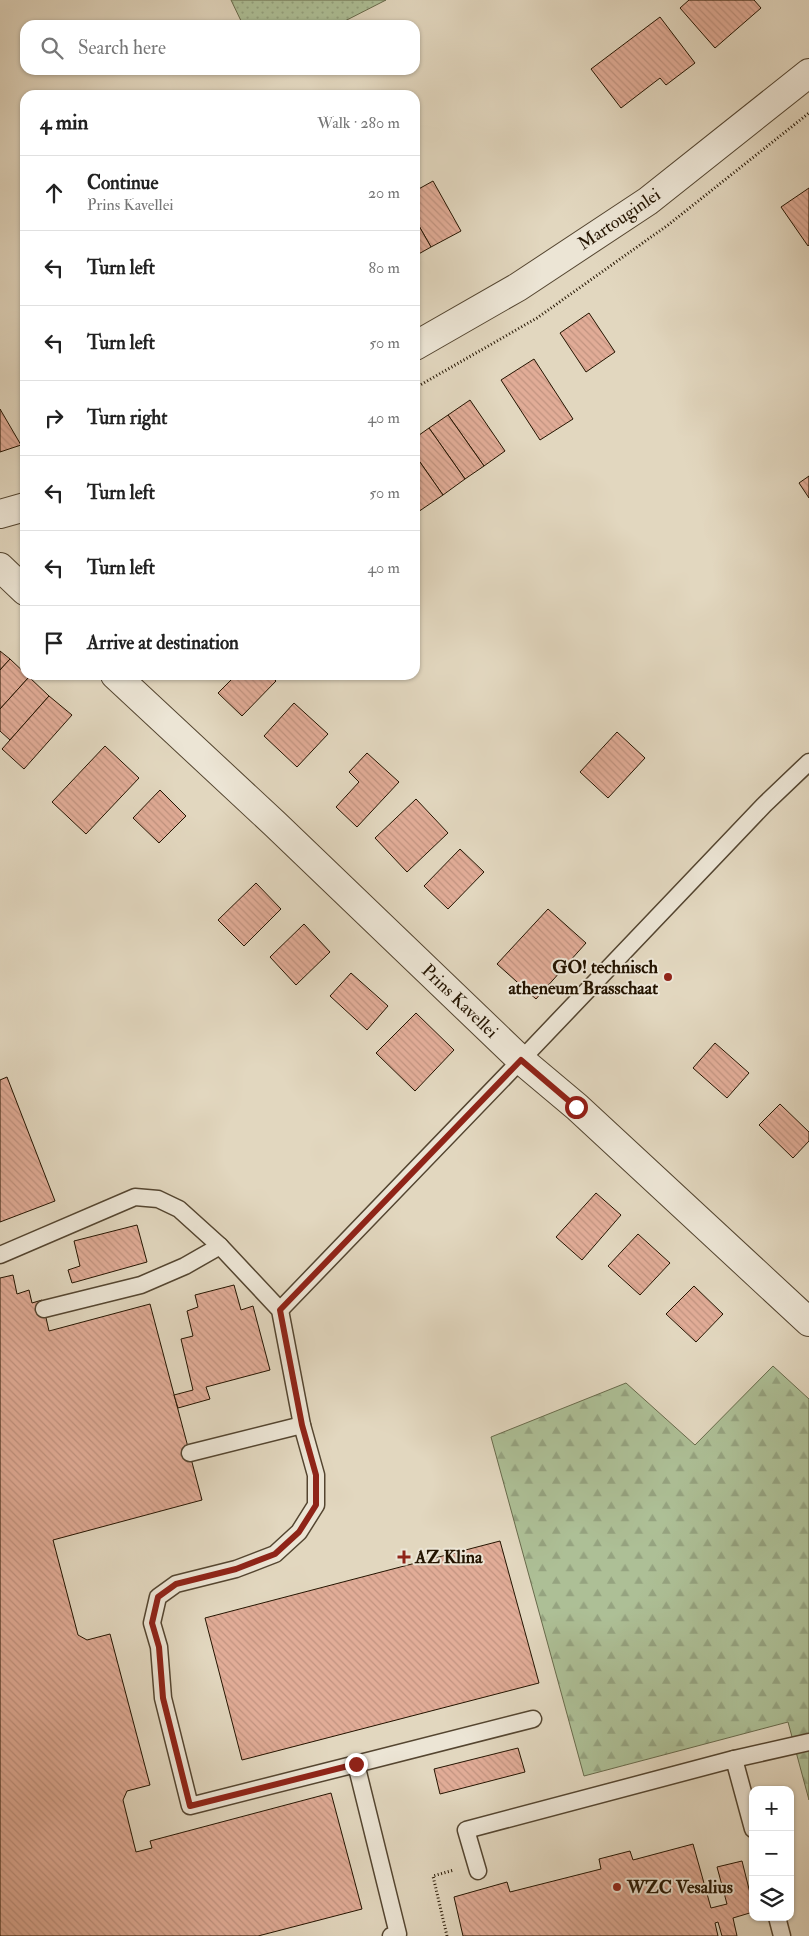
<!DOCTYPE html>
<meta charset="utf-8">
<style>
body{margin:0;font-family:"IM FELL Double Pica",serif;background:#f2f2f2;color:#222}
.controls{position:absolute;right:15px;bottom:15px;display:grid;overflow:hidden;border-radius:10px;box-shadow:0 1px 4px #0004}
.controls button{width:45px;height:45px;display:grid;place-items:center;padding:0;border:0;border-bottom:1px solid #e0e0e0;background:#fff;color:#222;font:25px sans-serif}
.stop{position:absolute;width:15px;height:15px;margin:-11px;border:4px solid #8f2418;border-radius:50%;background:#fff}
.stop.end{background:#8f2418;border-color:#fff;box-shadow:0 1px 5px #0008}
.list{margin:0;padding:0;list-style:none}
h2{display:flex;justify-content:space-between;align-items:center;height:65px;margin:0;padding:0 20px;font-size:21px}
h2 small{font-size:16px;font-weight:400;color:#767676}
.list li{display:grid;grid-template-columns:32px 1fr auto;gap:15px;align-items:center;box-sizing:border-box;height:75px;padding:0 20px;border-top:1px solid #e0e0e0}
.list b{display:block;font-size:19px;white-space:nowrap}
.list p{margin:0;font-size:16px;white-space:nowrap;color:#767676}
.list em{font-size:16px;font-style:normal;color:#767676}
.icon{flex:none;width:28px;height:28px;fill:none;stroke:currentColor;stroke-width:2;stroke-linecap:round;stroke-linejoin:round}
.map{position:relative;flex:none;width:809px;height:1936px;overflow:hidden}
.search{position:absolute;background:#fff;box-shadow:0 1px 4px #0004;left:20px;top:20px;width:400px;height:55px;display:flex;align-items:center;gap:12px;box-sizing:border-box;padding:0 18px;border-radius:15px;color:#767676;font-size:19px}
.panel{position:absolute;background:#fff;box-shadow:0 1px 4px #0004;left:20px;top:90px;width:400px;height:590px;border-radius:15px}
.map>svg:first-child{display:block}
.grass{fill:url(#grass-dots);stroke:#686a4b}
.forest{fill:url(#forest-firs);stroke:#686a4b}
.building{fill:url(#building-back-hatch);stroke:#241400}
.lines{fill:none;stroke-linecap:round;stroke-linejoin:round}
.service-casing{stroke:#544530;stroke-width:19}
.minor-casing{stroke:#544530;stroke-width:30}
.path{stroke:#241400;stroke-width:3;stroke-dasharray:1 2.5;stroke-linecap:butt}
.service{stroke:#ece5d5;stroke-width:16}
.minor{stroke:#ece5d5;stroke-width:28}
.route{stroke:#8f2418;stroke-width:6}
.poi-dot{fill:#8f2418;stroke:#ece5d5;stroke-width:2}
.labels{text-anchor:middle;stroke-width:4;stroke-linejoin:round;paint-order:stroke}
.street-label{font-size:18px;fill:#241400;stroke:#ece5d5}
.poi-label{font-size:18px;font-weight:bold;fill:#241400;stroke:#ece5d5;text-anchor:start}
</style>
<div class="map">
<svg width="809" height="1936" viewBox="0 0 809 1936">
<defs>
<pattern id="grass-dots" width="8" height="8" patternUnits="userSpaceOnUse" patternTransform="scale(1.25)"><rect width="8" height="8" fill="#adbf96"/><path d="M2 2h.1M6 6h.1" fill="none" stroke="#95a380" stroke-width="1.8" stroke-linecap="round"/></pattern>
<pattern id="forest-firs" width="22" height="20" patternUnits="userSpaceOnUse" patternTransform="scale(1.25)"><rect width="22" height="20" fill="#adbf96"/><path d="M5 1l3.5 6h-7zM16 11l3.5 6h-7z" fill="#95a380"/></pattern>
<pattern id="building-back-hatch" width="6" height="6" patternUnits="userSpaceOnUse" patternTransform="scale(1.25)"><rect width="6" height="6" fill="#e1ac97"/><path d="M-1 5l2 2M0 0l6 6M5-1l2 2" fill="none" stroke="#c19380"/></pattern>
</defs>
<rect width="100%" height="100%" fill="#e2d7bf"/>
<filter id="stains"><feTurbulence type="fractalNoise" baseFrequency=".004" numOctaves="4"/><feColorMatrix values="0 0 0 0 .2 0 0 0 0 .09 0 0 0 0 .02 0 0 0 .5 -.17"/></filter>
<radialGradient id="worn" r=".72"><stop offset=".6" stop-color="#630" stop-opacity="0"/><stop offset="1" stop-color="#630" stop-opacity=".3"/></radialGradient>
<polygon class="grass" points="231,0 386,0 337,25 243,25"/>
<polygon class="forest" points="773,1366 809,1399 809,1800 788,1722 584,1776 491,1437 626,1383 695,1445"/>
<g class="building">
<polygon points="689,0 754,0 761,8 715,48 680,8"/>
<polygon points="660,17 695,63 666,85 660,78 621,108 591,69"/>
<polygon points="433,181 461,231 431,247 415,219 415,191"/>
<polygon points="809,188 809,245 808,246 781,207"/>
<polygon points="415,219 431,247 415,256"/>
<polygon points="589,313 615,352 586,372 560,333"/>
<polygon points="534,359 573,419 540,440 501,380"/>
<polygon points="470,400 505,451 484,466 448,415"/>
<polygon points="0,409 21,445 0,452"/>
<polygon points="448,415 484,466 465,479 429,428"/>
<polygon points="429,428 465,479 443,495 415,455 415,438"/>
<polygon points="415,455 443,495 415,514"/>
<polygon points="809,476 809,498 799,483"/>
<polygon points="0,651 10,659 0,670"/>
<polygon points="10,659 29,677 0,709 0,670"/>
<polygon points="236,675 270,675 276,681 242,716 218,693"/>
<polygon points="29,677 49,696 10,740 0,731 0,709"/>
<polygon points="49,696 72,715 24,769 2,749"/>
<polygon points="294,703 328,734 297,767 264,736"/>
<polygon points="617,732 645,758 608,798 580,772"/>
<polygon points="105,746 139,778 86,834 52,802"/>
<polygon points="367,753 399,782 357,827 336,807 359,782 349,772"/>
<polygon points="160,790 186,816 159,843 133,818"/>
<polygon points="416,799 448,833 407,872 375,838"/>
<polygon points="460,849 484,872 448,909 424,886"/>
<polygon points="256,883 281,909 244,946 218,920"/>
<polygon points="548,909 586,943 536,999 497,964"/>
<polygon points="304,924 330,952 296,985 270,957"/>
<polygon points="351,973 388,1006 367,1030 330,996"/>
<polygon points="416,1013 454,1050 415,1091 376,1053"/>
<polygon points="715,1043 749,1073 727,1098 693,1068"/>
<polygon points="7,1077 55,1201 0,1222 0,1080"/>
<polygon points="780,1104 809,1132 809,1141 793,1158 759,1125"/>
<polygon points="596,1193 621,1215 582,1260 556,1237"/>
<polygon points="137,1225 147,1262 72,1283 68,1270 80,1266 74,1241"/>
<polygon points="638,1234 670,1263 640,1295 608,1266"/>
<polygon points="13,1275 17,1294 29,1290 32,1303 42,1300 49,1331 150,1304 202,1500 53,1540 78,1635 87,1640 110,1634 150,1785 127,1791 123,1800 136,1852 152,1848 150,1841 331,1793 362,1909 258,1936 0,1936 0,1278"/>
<polygon points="234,1285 241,1310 253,1306 270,1370 206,1387 210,1399 178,1408 174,1395 193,1390 181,1339 193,1336 187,1311 198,1307 195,1295"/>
<polygon points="694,1286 723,1314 696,1342 666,1314"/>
<polygon points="500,1541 539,1683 242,1760 205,1618"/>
<polygon points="518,1748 525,1772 440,1794 434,1769"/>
<polygon points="693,1844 711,1908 727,1904 717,1867 742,1861 753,1905 753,1912 733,1918 737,1936 722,1936 718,1922 715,1923 718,1936 463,1936 454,1897 507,1882 510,1892 601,1869 599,1859 630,1851 633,1860"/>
</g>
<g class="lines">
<g class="service-casing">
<g id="service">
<polyline points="0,1255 135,1197 158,1199 179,1209 220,1246 280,1310 302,1425 316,1475 316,1505 299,1532 275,1554 236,1569 176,1584 158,1597 152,1623 159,1647 163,1698 190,1806 356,1764 398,1934 391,1936"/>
<polyline points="44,1309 141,1285 185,1266 220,1246"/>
<polyline points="280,1310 521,1060 764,805 809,762"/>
<polyline points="190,1453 302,1425"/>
<polyline points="734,1759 809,1742"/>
<polyline points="356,1764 533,1719"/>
<polyline points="478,1871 466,1830 734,1759 753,1829"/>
<polyline points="777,1917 782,1936"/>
</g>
</g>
<g class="minor-casing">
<g id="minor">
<polyline points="415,346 518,287 648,201 809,73"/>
<polyline points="0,514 25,507"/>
<polyline points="0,567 25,591"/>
<polyline points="115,675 275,824 521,1060 577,1107 809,1322"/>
</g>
</g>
<g class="path">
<polyline points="415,388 537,318 668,225 809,113"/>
<polyline points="447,1936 433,1876 454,1870"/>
</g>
<use href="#service" class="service"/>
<use href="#minor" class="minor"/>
</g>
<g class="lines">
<polyline class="route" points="356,1764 190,1806 163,1698 159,1647 152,1623 158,1597 176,1584 236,1569 275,1554 299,1532 316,1505 316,1475 302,1425 280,1310 521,1060 576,1107"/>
</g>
<g class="poi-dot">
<circle cx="668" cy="977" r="5"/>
<path d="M401.5 1549.5h5v5h5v5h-5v5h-5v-5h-5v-5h5z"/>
<circle cx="617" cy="1887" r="5"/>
</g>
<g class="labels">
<g class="street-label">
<text transform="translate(619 219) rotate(-34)" y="6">Martouginlei</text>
<text transform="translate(460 1001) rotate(44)" y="6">Prins Kavellei</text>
</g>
<g class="poi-label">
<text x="658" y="973" text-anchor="end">GO! technisch<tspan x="658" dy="21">atheneum Brasschaat</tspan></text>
<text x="415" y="1563">AZ Klina</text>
<text x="627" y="1893">WZC Vesalius</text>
</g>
</g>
<rect width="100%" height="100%" filter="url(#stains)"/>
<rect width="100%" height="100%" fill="url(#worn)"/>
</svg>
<div class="controls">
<button>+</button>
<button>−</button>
<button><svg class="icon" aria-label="layers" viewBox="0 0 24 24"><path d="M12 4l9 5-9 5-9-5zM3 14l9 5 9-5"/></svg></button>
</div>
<div class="stop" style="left:576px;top:1107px"></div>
<div class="stop end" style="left:356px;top:1764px"></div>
<div class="search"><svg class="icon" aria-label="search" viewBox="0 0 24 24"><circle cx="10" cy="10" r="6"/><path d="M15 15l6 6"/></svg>Search here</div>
<section class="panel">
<h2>4 min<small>Walk · 280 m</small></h2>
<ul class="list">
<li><svg class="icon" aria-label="ahead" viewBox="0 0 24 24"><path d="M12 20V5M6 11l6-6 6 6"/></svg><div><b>Continue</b><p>Prins Kavellei</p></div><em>20 m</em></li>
<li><svg class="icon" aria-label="left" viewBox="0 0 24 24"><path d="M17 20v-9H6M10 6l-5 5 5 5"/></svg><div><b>Turn left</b></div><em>80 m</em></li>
<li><svg class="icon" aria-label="left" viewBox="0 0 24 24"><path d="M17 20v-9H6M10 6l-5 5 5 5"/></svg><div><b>Turn left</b></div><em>50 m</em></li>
<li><svg class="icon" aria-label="right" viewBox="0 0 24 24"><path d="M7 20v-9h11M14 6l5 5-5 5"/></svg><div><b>Turn right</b></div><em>40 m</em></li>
<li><svg class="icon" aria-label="left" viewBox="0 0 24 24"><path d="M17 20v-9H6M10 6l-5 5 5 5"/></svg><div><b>Turn left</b></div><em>50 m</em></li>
<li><svg class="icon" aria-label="left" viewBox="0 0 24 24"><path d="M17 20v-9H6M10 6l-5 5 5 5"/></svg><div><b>Turn left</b></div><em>40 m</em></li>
<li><svg class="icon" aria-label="arrive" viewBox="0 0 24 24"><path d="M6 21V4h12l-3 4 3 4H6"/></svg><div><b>Arrive at destination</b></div></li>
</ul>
</section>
</div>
